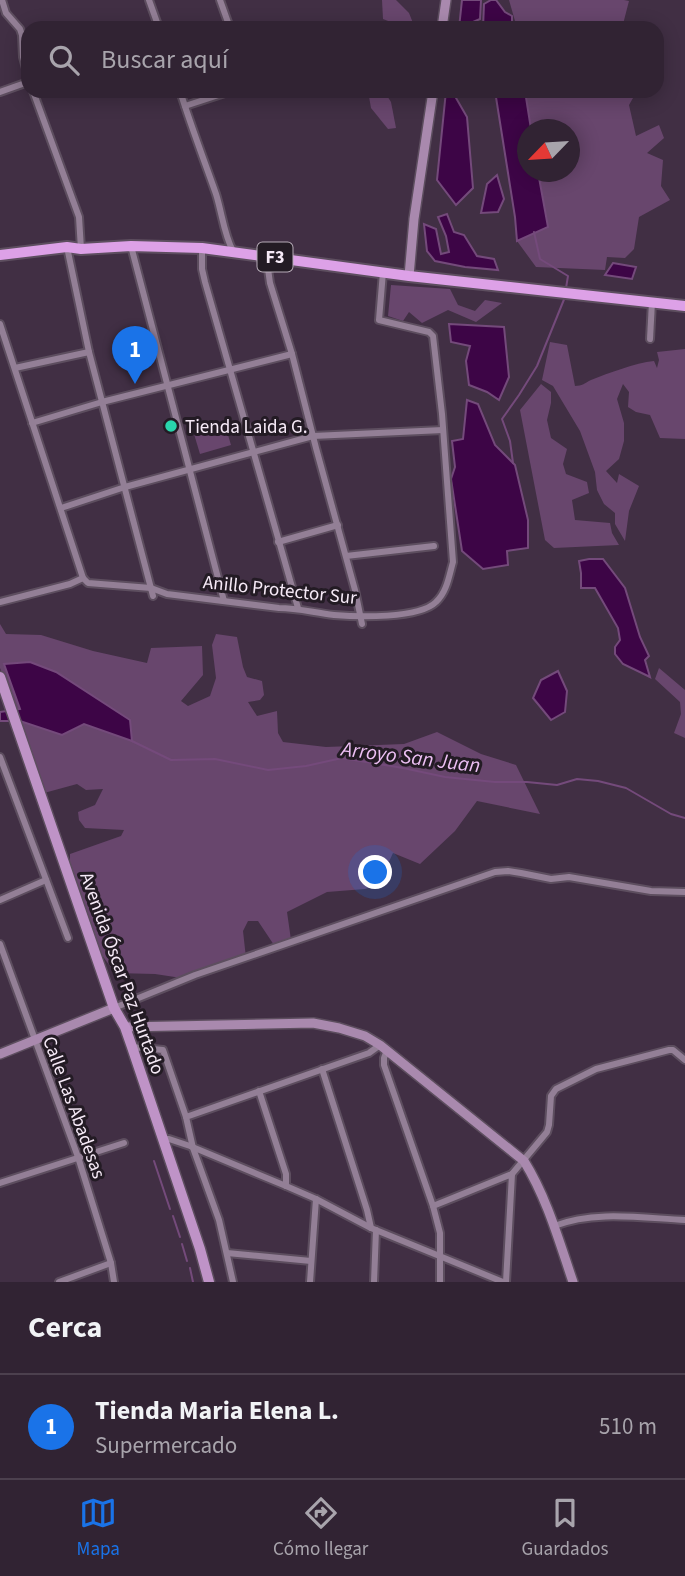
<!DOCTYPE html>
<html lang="es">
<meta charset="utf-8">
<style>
body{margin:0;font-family:"Source Sans 3",sans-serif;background:#3d2f3f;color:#f1f3f6}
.compass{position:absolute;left:517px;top:119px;width:63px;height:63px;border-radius:50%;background:#312333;box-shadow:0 4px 18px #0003;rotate:245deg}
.you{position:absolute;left:376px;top:873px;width:24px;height:24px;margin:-18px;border:5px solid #fff;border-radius:50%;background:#1a73e8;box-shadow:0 0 0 10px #1a73e833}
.badge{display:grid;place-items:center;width:46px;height:46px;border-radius:50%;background:#1a73e8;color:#fff;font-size:23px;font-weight:700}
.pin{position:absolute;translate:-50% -58px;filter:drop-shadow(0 2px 4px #0008)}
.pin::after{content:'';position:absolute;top:37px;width:24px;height:21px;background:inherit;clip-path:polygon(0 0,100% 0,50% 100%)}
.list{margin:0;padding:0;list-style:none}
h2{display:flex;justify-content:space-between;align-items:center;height:91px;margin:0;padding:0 28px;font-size:30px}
h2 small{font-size:23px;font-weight:400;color:#a8a4ac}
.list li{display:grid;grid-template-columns:46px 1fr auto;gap:21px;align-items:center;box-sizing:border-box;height:105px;padding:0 28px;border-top:2px solid #4c404e}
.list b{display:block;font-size:26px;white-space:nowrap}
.list p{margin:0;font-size:23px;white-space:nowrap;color:#a8a4ac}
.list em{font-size:23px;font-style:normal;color:#a8a4ac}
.icon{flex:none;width:38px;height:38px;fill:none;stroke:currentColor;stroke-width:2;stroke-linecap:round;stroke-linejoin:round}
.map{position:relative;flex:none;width:685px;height:1282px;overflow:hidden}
.search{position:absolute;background:#312333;box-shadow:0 4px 18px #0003;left:21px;right:21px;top:21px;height:77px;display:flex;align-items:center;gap:18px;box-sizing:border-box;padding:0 24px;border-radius:21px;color:#a8a4ac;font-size:26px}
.sheet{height:196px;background:#312333}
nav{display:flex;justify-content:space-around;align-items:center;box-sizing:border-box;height:98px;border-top:2px solid #4c404e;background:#312333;font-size:19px;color:#a8a4ac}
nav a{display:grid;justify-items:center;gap:4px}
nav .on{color:#1a73e8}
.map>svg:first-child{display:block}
.green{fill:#68466d}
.water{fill:#3d0546;stroke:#744a7b;stroke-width:2}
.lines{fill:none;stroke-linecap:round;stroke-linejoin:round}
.stream{stroke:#744a7b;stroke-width:2}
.street-casing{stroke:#5d4e5f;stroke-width:10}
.secondary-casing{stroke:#5d4e5f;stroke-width:12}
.primary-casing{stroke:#5d4e5f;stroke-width:13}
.highway-casing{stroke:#5d4e5f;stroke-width:14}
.street{stroke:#937f96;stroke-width:6}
.secondary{stroke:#a989ae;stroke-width:9}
.primary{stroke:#bf93c7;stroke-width:10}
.highway{stroke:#dda1e7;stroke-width:10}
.poi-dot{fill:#29d5ad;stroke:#231b24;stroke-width:2.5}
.labels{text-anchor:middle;stroke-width:6;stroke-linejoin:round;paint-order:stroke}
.shield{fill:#231b24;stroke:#b7acb8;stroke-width:2}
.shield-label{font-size:18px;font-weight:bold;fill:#f6eaf7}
.poi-label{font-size:19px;fill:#f6eaf7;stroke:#231b24;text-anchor:start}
.street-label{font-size:19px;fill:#f6eaf7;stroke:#231b24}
.water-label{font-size:21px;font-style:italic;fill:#edbff4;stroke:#231b24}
</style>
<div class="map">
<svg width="685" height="1282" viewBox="0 0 685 1282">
<rect width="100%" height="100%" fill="#412f44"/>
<g class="green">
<polygon points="382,0 396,0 409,13 415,28 406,28 383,19"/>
<polygon points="509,0 624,0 629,1 622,28 599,28 572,21 538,25 534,28 517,28"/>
<polygon points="368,91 384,91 391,102 396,128 388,129 371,108"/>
<polygon points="525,91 637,91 629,105 636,136 659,125 664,138 647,153 663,160 661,186 670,200 639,217 634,249 625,258 607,257 605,270 536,267 517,241 548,227 538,172 570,172 570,130 531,129"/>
<polygon points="391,285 450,289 458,305 475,311 485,300 502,303 476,322 448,310 422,323 409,312 403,321 388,316"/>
<path d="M550 342 567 345 575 386C582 386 585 383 591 380 609 373 635 363 654 361L657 368 659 360 657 352 685 349V439L660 438 650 415 636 412 628 407 629 392 623 384 617 399 624 423V441L619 459 606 471 617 483 619 474 639 486 629 511 625 541 615 524V513L604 504 597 490 595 472 580 431 553 386 542 380Z"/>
<polygon points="541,384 551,392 551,403 547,420 551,438 567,449 563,464 566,474 587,482 589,493 572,500 575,520 610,523 612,533 619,545 554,548 545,540 520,410"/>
<polygon points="225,425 231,445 200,454 194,434"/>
<polygon points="0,624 6,634 41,635 93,651 147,663 151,648 202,646 203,675 181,701 188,706 210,696 216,678 212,645 216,634 237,637 243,667 247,677 262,681 264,695 260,700 248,702 257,716 277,711 278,733 283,742 326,747 404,744 437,732 481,754 516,765 540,814 477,801 455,831 420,864 393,853 387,866 384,883 365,889 327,892 287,912 291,940 274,945 258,921 248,921 243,931 246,958 224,969 188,979 155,974 115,973 96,947 76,891 70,864 70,854 121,836 124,830 85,828 79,820 78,812 95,805 103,789 86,790 77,784 44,793 39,775 0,668"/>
<polygon points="659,668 685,690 685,738 674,733 681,714 680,702 655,679"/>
</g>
<g class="water">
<polygon points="462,0 481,0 480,19 466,25 466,28 459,28"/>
<polygon points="491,0 496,0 505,12 512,16 512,28 483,28 484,4"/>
<polygon points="446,91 452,91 467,117 473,188 456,205 437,180"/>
<polygon points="495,91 525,91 531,129 528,130 528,172 538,172 548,227 517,241 515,217"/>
<polygon points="497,175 504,199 498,212 481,213 487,184"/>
<polygon points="447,214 454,232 464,235 477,256 494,259 498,270 465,267 435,261 427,251 424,224 436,229 441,254 449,252 446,236 438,217"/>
<polygon points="613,263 636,267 632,279 605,275"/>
<polygon points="449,324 504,327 509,377 499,400 487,392 469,385 466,361 470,346 451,342"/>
<polygon points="467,400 478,404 495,445 515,465 528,520 528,548 507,551 508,565 483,569 462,551 451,479 455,467 452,441 463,439"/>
<polygon points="589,559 603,559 625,588 640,637 649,656 645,660 650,677 623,664 615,654 615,647 620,640 618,628 595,588 581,588 581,573 579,561"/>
<polygon points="30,662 56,672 130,720 132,741 84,724 62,735 20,721 0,721 0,712 20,709 4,664"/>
<polygon points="558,671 567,691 565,712 551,720 533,698 541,680"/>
</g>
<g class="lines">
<g class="stream">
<polyline points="534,232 540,259 568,276 566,288"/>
<polyline points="513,463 510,441 502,419 519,395 537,366 565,297"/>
<polyline points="132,741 171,760 215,759 268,770 306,766 342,758 403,768 445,777 495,782 527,782 557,785 577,779 598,781 626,788 671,814 685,818"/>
<polyline points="154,1161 170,1209"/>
<polyline points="173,1216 180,1237"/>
<polyline points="182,1244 187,1261"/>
<polyline points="190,1268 193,1282"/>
</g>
<g class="street-casing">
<g id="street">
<polyline points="2,0 6,13 20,29 22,35 23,57 28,76"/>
<polyline points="149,0 159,28"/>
<polyline points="220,0 230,28"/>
<polyline points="33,91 79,217 81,249"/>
<path d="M180 91C191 126 204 160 216 194 222 213 224 235 233 251"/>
<polyline points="0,92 28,82"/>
<polyline points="185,106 231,91"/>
<polyline points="131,246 224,601"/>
<polyline points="67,247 89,352 153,596"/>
<polyline points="202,248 202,269 205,282 298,608"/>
<polyline points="273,258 268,269 270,283 292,354 316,448 355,590 362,624"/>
<polyline points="0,324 83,578"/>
<polyline points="650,339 652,302"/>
<polyline points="15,368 89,352"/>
<polyline points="32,423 102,402 292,354"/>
<polyline points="61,508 125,487 313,436 443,430"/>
<polyline points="278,542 338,525"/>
<polyline points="346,556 434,546"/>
<path d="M0 602 70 584 83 578 88 583 151 588 167 594 279 608C298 608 315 613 334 615 357 617 419 619 436 602 447 592 449 576 453 562L442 414 433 336 429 332 379 320 383 272"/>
<polyline points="0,757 68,938"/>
<polyline points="0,900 46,880"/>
<polyline points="0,944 78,1157 111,1263 114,1282"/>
<polyline points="114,1008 195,975 495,872 508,871 521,873 551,879 569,877 651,891 685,892"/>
<polyline points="132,1047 163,1050 186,1117"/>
<polyline points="387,1050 384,1058 384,1065 433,1206 440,1233 440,1282"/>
<polyline points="322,1069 367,1210 371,1228"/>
<polyline points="259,1091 286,1174 286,1186"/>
<polyline points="163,1139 169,1139 190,1146 286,1186 316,1199 371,1228 503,1282"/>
<polyline points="512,1174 547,1132 549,1125 551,1096 556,1089 596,1069 669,1050 673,1050 685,1060"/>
<polyline points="0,1183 124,1143"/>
<polyline points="433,1206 512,1174 506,1282"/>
<path d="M554 1226C595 1210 642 1218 685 1220"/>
<polyline points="227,1253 311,1261"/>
<polyline points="59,1282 111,1263"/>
<polyline points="233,1282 219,1220 193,1148 186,1117 369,1053 380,1045"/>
<polyline points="310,1282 316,1199"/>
<polyline points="374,1282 376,1230"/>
</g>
</g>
<g class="secondary-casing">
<g id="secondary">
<polyline points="442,28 446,0"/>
<polyline points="409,276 414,219 433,91"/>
<path d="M125 1027 313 1023 339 1028 365 1036 380 1045 524 1161C547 1198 559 1241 573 1282"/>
<polyline points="0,1054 114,1008"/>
</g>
</g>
<g class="primary-casing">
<polyline id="primary" points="0,677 114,1008 125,1027 132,1047 200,1249 209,1282"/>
</g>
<g class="highway-casing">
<polyline id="highway" points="0,255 67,247 81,249 131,246 202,248 409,276 685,306"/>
</g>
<use href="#street" class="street"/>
<use href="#secondary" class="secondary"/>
<use href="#primary" class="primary"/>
<use href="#highway" class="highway"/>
</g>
<circle class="poi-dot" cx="171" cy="426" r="7"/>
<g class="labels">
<rect class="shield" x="257.5" y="242.5" width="35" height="29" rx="5"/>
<g class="shield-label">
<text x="275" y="263">F3</text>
</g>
<g class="poi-label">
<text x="185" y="433">Tienda Laida G.</text>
</g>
<g class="street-label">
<text transform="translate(280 589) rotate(6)" y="7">Anillo Protector Sur</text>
<text transform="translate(123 973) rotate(70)" y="7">Avenida Óscar Paz Hurtado</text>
<text transform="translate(75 1107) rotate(70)" y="7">Calle Las Abadesas</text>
</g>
<g class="water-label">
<text transform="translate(411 757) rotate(7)" y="7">Arroyo San Juan</text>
</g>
</g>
</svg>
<svg class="compass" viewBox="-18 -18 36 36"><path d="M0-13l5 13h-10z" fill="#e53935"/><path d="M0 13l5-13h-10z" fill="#a8a4ac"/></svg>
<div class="you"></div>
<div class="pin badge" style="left:135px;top:384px">1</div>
<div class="search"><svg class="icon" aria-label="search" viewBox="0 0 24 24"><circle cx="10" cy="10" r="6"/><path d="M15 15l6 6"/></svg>Buscar aquí</div>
</div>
<section class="sheet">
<h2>Cerca<small></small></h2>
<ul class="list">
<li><span class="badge">1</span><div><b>Tienda Maria Elena L.</b><p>Supermercado</p></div><em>510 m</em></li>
</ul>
</section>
<nav>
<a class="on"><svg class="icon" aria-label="map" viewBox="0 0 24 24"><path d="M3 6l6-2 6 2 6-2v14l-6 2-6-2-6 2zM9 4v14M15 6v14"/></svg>Mapa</a>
<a><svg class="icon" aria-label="directions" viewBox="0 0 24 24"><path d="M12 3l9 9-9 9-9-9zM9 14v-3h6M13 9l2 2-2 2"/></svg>Cómo llegar</a>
<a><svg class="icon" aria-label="saved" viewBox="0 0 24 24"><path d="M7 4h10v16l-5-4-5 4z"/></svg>Guardados</a>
</nav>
